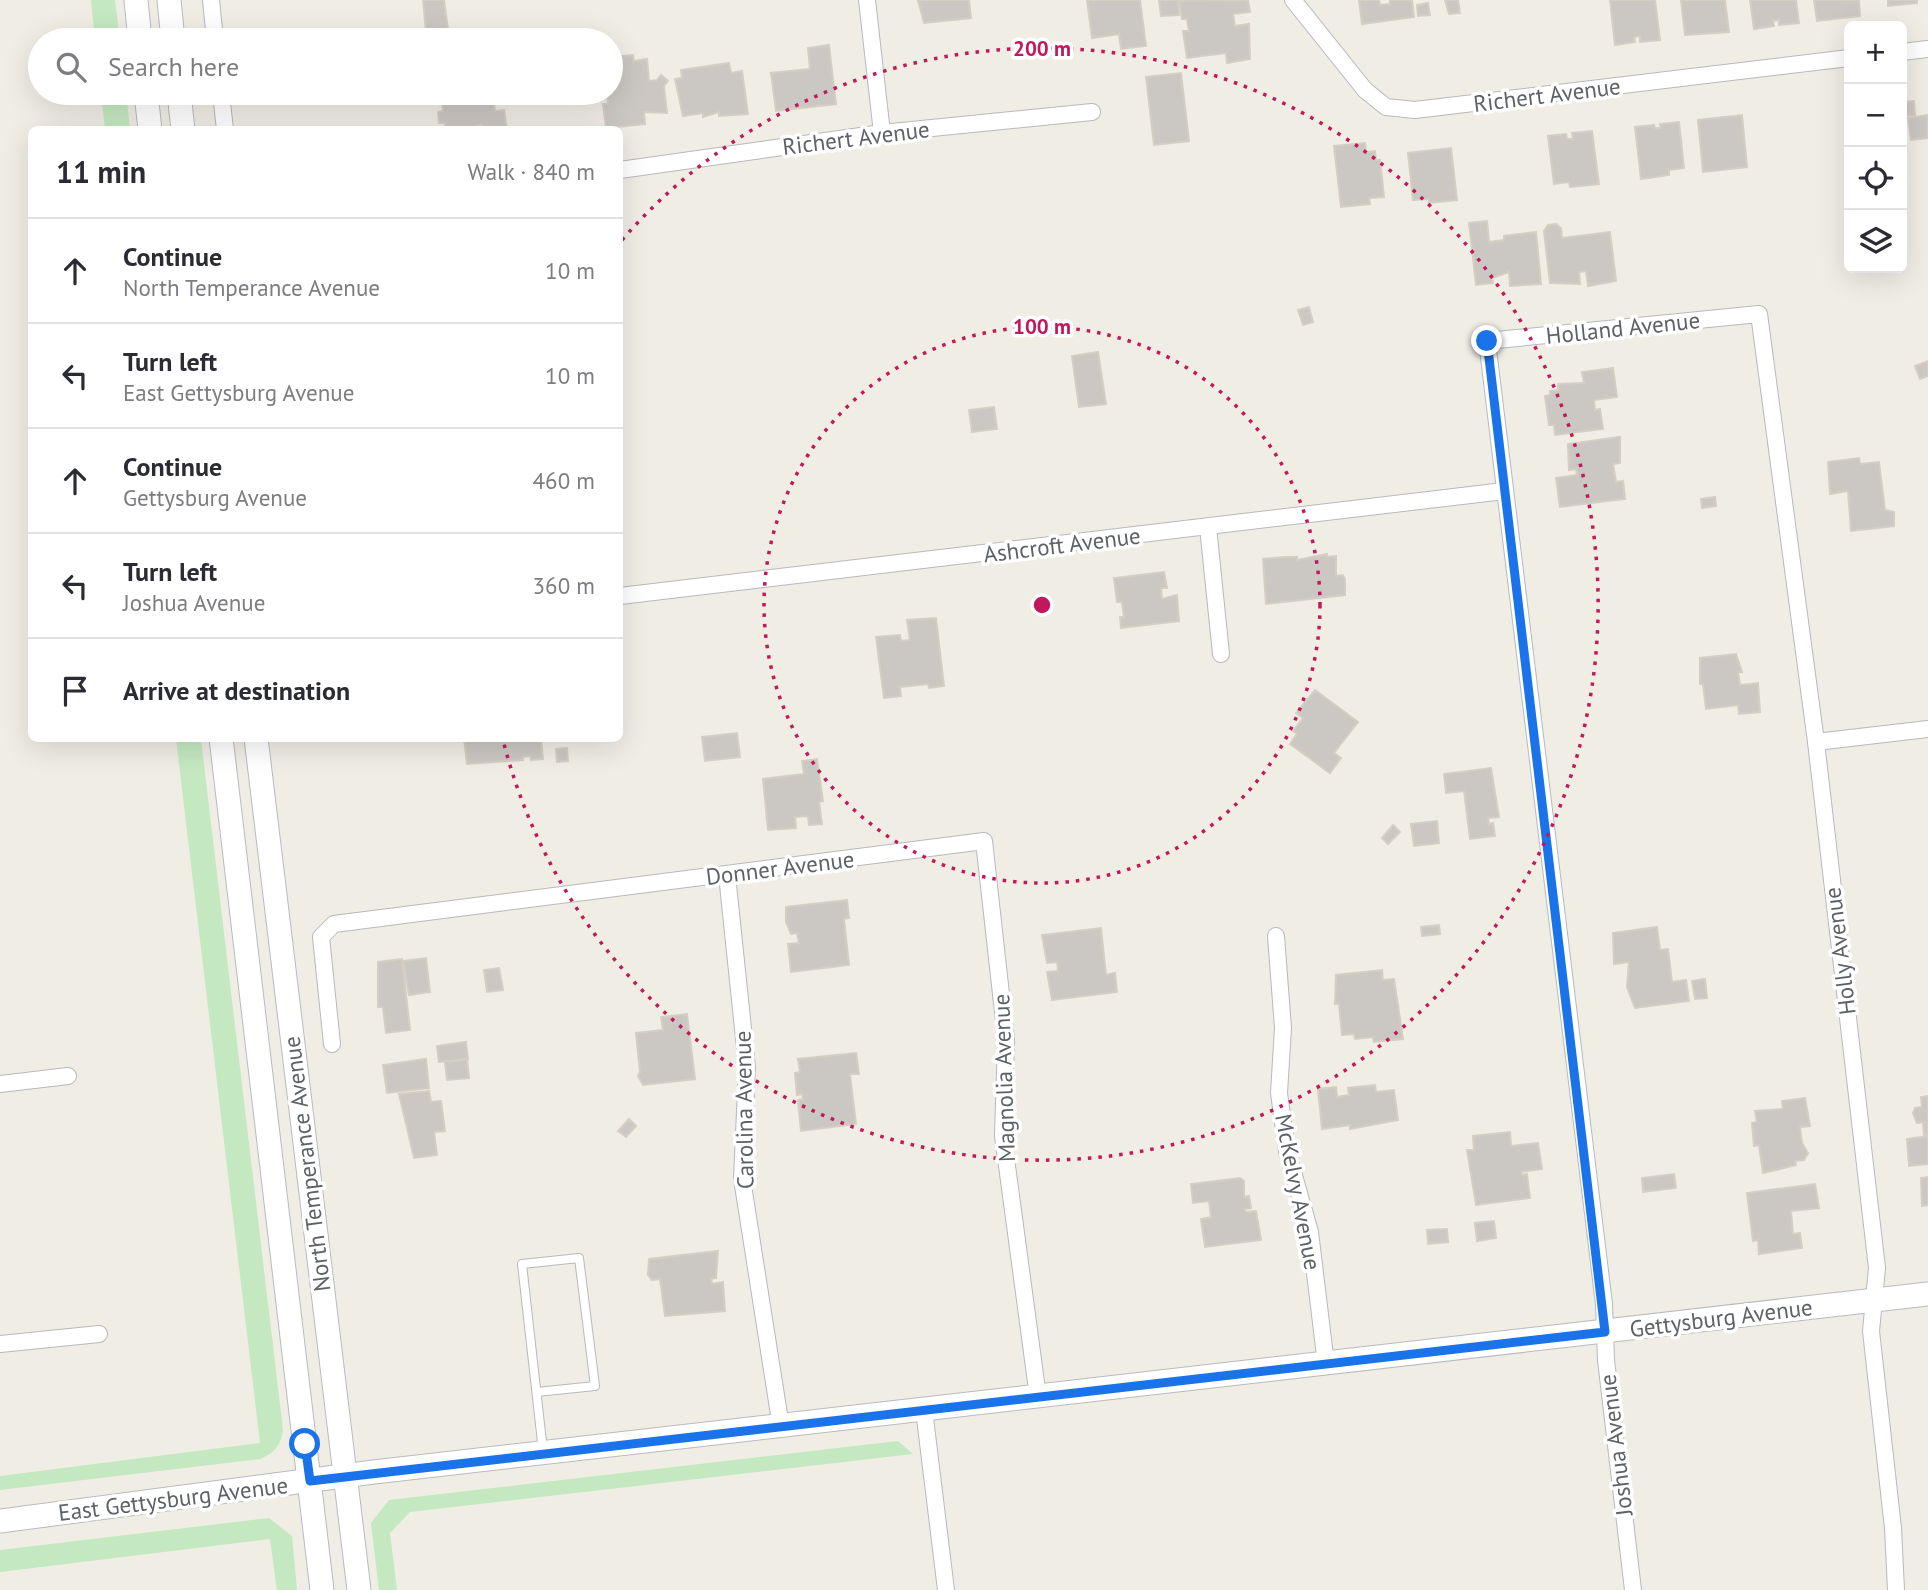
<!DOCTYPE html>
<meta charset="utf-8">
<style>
body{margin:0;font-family:"PT Sans",sans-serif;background:#f7f7f7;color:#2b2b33}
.controls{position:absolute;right:21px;top:21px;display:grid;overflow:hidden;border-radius:10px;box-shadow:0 7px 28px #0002}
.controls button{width:63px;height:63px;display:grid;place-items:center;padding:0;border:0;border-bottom:2px solid #e1e1e2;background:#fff;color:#2b2b33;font:35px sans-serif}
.stop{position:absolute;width:21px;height:21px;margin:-16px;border:5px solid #1a73e8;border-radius:50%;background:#fff}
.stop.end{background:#1a73e8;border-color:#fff;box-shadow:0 2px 7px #0008}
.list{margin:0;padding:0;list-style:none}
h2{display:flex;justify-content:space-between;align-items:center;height:91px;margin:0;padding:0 28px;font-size:30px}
h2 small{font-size:23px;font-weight:400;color:#7c7c81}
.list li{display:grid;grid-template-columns:46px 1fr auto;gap:21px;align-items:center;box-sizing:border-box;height:105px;padding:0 28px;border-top:2px solid #e1e1e2}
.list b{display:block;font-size:26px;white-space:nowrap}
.list p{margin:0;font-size:23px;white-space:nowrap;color:#7c7c81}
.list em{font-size:23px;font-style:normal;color:#7c7c81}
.icon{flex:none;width:38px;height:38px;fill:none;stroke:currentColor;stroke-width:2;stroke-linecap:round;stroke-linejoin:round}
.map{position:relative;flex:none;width:1928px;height:1590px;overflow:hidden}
.search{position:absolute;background:#fff;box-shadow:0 7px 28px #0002;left:28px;top:28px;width:595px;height:77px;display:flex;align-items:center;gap:18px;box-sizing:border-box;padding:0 24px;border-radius:38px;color:#7c7c81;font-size:26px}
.panel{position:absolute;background:#fff;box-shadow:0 7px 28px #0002;left:28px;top:126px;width:595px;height:616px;border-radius:10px}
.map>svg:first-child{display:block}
.green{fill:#c4e9c0}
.building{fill:#cbc7c2;stroke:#d5cec3;stroke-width:2}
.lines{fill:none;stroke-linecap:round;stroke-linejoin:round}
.lane-casing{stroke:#b6b9bd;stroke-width:10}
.street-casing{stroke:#b6b9bd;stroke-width:18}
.secondary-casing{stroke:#b7bbc0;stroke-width:25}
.lane{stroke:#fff;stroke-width:8}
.street{stroke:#fff;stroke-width:16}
.secondary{stroke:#fff;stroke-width:23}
.route{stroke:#1a73e8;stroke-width:9}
.ring{fill:none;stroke:#c2185b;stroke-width:3.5;stroke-dasharray:3.5 7}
.labels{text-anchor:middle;stroke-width:7;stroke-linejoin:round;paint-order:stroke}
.street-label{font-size:23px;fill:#5d6267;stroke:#fff}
.centre{fill:#c2185b;stroke:#fff;stroke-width:3.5}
.ring-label{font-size:21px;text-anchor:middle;font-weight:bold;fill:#c2185b;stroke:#fff;stroke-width:7;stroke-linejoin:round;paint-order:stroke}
</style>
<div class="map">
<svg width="1928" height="1590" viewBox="0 0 1928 1590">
<rect width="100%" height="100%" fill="#f0ede5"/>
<g class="green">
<polygon points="91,0 115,0 120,40 95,40"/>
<polygon points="101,93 126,93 130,129 105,129"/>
<path d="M176 739H201L283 1430C281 1445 275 1452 261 1459L0 1490V1476L260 1443Z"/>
<polygon points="898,1441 913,1454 410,1512 390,1533 397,1590 379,1590 371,1523 389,1500"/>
<polygon points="269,1518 292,1536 297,1590 277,1590 270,1539 0,1572 0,1550"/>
</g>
<g class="building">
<polygon points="423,0 444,0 448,29 426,32"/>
<polygon points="918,0 969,0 971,18 924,23"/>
<polygon points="1087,0 1140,0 1146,46 1121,49 1119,34 1092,38"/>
<polygon points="1159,0 1178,0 1179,15 1161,16"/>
<polygon points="1248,0 1250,12 1233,14 1235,26 1249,24 1250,59 1227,63 1226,53 1187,58 1183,31 1189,31 1187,19 1182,19 1179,1"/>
<polygon points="1359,0 1379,0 1380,5 1390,4 1390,0 1412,0 1414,17 1362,24"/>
<polygon points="1445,0 1458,0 1460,13 1449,14"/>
<polygon points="1610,0 1655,0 1660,40 1640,42 1640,36 1634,37 1635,42 1615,45"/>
<polygon points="1681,0 1725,0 1729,32 1685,35"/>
<polygon points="1750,0 1796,0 1799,23 1779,25 1779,20 1773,21 1774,26 1754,29"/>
<polygon points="1814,0 1859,0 1860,16 1817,21"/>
<polygon points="1888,0 1917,0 1917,3 1888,6"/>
<polygon points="1428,3 1430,15 1418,16 1417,5"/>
<polygon points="829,45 836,104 776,111 771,73 810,69 808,48"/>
<polygon points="633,55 634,61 647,59 649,81 657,80 661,75 668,81 664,86 667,113 644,112 645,124 606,128 603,104 608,104 607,93 611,93 611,57"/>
<polygon points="729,63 731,73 742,71 748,114 719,116 719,112 703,117 703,113 683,116 675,79 682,78 681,70"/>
<polygon points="1181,73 1189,141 1154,145 1146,77"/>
<polygon points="441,93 492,93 495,111 504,110 507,130 482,130 482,124 465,130 446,128 445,123 439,123 438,112 443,111"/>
<polygon points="1914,101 1915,115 1903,116 1902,102"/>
<polygon points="1742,115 1747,167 1703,172 1698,120"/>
<polygon points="1928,115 1928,138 1911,140 1908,118"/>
<polygon points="1679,122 1684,168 1669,170 1669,175 1641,179 1635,127 1654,125 1655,128 1661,128 1660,124"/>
<polygon points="1592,131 1599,184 1570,187 1569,182 1554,184 1548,136 1566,134 1567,139 1573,139 1572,133"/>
<polygon points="1365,143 1366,152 1375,151 1376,160 1380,160 1384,197 1369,198 1370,204 1341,207 1334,146"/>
<polygon points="1451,148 1457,200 1429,203 1429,199 1413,200 1408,153"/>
<polygon points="1487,221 1489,242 1504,240 1504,236 1536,232 1541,284 1510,286 1509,272 1492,278 1493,283 1476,285 1469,223"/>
<polygon points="1556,224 1561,228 1562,238 1610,232 1616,281 1588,286 1586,271 1579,272 1580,284 1550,283 1544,231 1548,225"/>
<polygon points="1309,307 1313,322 1303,325 1298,310"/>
<polygon points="1098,352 1106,404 1079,407 1072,356"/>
<polygon points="1928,361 1928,376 1920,379 1915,366"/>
<polygon points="1613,368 1617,397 1594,400 1595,410 1600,409 1603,429 1555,435 1554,425 1549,425 1545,396 1550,395 1550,391 1558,390 1558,384 1584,383 1582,372"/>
<polygon points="994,407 997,429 972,432 969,410"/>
<polygon points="1620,437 1620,463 1613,464 1616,482 1623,481 1625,499 1560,507 1556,478 1577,475 1576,469 1569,470 1568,444"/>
<polygon points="1859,458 1860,464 1879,462 1885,510 1894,512 1894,526 1851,531 1848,491 1830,494 1828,462"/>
<polygon points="1715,497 1716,506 1702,508 1701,499"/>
<polygon points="1327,554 1327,557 1336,556 1336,576 1343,575 1345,579 1345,595 1266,604 1263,559 1285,557 1297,557 1297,560"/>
<polygon points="1164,572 1167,588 1161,588 1162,599 1177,595 1179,621 1121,628 1120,617 1124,617 1122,602 1117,602 1114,578"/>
<polygon points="936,618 944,686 929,688 928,684 900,687 901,696 884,698 876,637 900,635 901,641 910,640 907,620"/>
<polygon points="1736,654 1742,672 1738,672 1740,685 1758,683 1760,712 1739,714 1738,705 1706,709 1703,684 1700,684 1700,658"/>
<polygon points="1315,690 1358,722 1334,753 1341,758 1330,773 1290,744 1297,734 1293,731 1303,718 1296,713"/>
<polygon points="737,733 740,757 705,761 702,737"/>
<polygon points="464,738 541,738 543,759 531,760 530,756 523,757 523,760 467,764"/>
<polygon points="567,748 568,761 557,762 556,749"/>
<polygon points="817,759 823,801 819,802 822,824 809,825 808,816 795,817 796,828 768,830 763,779 804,774 802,761"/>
<polygon points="1491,768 1499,817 1488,818 1489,824 1493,823 1495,836 1470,839 1464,791 1446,793 1444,774"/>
<polygon points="1437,821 1439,843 1414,846 1411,824"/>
<polygon points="1393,825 1400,832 1388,844 1382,838"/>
<polygon points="847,900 849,918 844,919 849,965 791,972 788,944 799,943 797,933 791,934 786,922 786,907"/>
<polygon points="1439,925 1440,934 1422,936 1421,927"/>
<polygon points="1657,927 1660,950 1668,949 1672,982 1686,980 1689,1001 1635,1008 1627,987 1629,962 1614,964 1613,933"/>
<polygon points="1101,928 1106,975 1115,973 1117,992 1052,1000 1047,972 1058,971 1057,962 1047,963 1042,935"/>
<polygon points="426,958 430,992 409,995 403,961"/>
<polygon points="402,959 410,1030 386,1033 383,1007 378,1007 378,962"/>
<polygon points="499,968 503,990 487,992 484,970"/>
<polygon points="1382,970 1383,980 1394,979 1403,1039 1374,1042 1373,1037 1355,1039 1354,1034 1342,1035 1339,1004 1335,1004 1336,975"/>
<polygon points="1705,979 1707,998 1695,999 1692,981"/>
<polygon points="687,1014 695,1079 643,1085 638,1076 640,1072 636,1033 663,1030 661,1017"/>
<polygon points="466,1042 468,1059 439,1062 437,1046"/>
<polygon points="856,1053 859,1074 850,1074 856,1124 801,1131 798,1100 803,1099 802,1094 797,1095 795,1073 800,1072 798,1059"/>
<polygon points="426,1059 429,1088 387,1093 383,1065"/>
<polygon points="467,1059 469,1078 447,1080 445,1062"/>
<polygon points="1375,1085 1376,1092 1394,1090 1398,1120 1350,1129 1350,1125 1322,1129 1318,1089 1336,1087 1337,1097 1349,1095 1348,1088"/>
<polygon points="429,1091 431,1102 441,1101 445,1131 434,1132 437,1155 414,1158 399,1094"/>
<polygon points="1928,1096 1928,1164 1909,1166 1907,1139 1928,1136 1924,1135 1923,1124 1926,1122 1917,1123 1913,1113 1915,1108 1922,1107 1921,1097"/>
<polygon points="1805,1098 1810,1126 1800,1127 1802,1143 1808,1153 1804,1160 1795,1161 1796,1165 1763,1173 1759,1145 1754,1146 1752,1123 1757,1122 1755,1111 1783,1109 1782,1101"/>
<polygon points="629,1119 636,1126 626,1137 618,1131"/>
<polygon points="1510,1132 1511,1146 1538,1143 1542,1169 1521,1172 1522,1175 1527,1174 1530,1198 1476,1205 1467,1150 1474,1150 1473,1136"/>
<polygon points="1674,1174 1676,1188 1643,1192 1642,1178"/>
<polygon points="1928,1177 1928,1205 1922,1206 1921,1178"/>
<polygon points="1240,1178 1244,1181 1244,1197 1249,1196 1251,1208 1245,1209 1246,1212 1256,1211 1261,1240 1205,1247 1201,1219 1211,1217 1209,1201 1193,1203 1191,1184"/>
<polygon points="1815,1184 1819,1208 1791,1211 1793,1234 1800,1233 1802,1248 1759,1254 1758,1240 1753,1241 1747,1193"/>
<polygon points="1494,1221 1496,1238 1477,1241 1475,1223"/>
<polygon points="1447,1229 1448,1242 1428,1244 1427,1230"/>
<polygon points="718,1251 716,1278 711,1279 712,1284 723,1282 725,1311 665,1316 660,1279 652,1280 648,1275 649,1259"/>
</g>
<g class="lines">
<g class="lane-casing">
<polyline id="lane" points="537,1392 595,1386 579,1258 522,1264 543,1451"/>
</g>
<g class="street-casing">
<g id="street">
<polyline points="211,0 215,40"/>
<polyline points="867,0 882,133"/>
<polyline points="1293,0 1365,90 1386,107 1415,110 1849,58"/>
<polyline points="1902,52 1928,49"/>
<polyline points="221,93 225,130"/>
<polyline points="620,170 882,133 1092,112"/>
<polyline points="1208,527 1221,654"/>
<polyline points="620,596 1504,491"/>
<polyline points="1816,742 1928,729"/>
<polyline points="727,875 747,1067 742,1179 781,1427"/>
<polyline points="1276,936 1283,1028 1279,1093 1287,1151 1310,1232 1326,1364"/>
<polyline points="332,1044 321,937 334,924 984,841 1006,1039 1003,1136 1038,1397"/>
<polyline points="0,1084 68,1076"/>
<polyline points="0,1344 99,1334"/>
<polyline points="924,1410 946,1590"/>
<polyline points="1633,1590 1606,1360 1604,1304 1487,341 1759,314 1816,742 1877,1268 1871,1331 1893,1528 1896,1590"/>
</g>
</g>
<g class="secondary-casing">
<g id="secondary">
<polyline points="136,0 140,40"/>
<polyline points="169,0 173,40"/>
<polyline points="146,93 150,130"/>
<polyline points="179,93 183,130"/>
<polyline points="221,738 322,1590"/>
<polyline points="256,738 359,1590"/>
<polyline points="0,1521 374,1472 1928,1294"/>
</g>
</g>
<use href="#lane" class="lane"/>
<use href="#street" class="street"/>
<use href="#secondary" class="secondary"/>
</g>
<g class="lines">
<polyline class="route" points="305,1444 310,1481 1605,1332 1487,341"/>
</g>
<g class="ring">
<circle cx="1042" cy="605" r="278"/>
<path d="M622 240A556 556 0 1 1 503 740"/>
</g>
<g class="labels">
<g class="street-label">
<text transform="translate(1547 95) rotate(-7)" y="8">Richert Avenue</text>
<text transform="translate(856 138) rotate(-7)" y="8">Richert Avenue</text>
<text transform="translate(1623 328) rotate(-6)" y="8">Holland Avenue</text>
<text transform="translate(1062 545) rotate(-7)" y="8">Ashcroft Avenue</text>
<text transform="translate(780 868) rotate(-7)" y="8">Donner Avenue</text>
<text transform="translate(1840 951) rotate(-97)" y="8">Holly Avenue</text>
<text transform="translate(1004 1078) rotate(-92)" y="8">Magnolia Avenue</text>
<text transform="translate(744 1110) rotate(-91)" y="8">Carolina Avenue</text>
<text transform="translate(307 1164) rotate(-97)" y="8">North Temperance Avenue</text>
<text transform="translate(1298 1192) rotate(79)" y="8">McKelvy Avenue</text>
<text transform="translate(1721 1318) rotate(-7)" y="8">Gettysburg Avenue</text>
<text transform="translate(1616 1445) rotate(-97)" y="8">Joshua Avenue</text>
<text transform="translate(173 1499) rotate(-7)" y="8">East Gettysburg Avenue</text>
</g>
</g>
<circle cx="1042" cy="605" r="10" class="centre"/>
<g class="ring-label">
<text x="1042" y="56">200 m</text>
<text x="1042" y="334">100 m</text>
</g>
</svg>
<div class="controls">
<button>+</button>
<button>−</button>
<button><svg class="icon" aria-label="locate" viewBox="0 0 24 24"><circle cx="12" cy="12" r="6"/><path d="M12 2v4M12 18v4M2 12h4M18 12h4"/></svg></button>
<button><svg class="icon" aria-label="layers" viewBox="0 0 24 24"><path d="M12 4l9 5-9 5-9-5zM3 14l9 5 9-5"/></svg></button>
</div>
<div class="stop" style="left:305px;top:1444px"></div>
<div class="stop end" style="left:1487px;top:341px"></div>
<div class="search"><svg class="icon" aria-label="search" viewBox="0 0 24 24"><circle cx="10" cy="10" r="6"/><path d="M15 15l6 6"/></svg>Search here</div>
<section class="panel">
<h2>11 min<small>Walk · 840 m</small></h2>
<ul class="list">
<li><svg class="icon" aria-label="ahead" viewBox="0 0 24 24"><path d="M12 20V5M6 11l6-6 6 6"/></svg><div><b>Continue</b><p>North Temperance Avenue</p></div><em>10 m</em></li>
<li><svg class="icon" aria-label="left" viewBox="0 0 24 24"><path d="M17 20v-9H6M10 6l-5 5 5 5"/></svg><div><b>Turn left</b><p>East Gettysburg Avenue</p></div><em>10 m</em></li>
<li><svg class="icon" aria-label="ahead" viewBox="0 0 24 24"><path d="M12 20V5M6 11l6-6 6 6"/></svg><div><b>Continue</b><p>Gettysburg Avenue</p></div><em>460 m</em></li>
<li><svg class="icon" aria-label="left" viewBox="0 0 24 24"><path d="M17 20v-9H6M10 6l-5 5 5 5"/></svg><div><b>Turn left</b><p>Joshua Avenue</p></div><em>360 m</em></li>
<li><svg class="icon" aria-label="arrive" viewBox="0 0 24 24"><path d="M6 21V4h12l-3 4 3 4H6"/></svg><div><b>Arrive at destination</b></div></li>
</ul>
</section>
</div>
